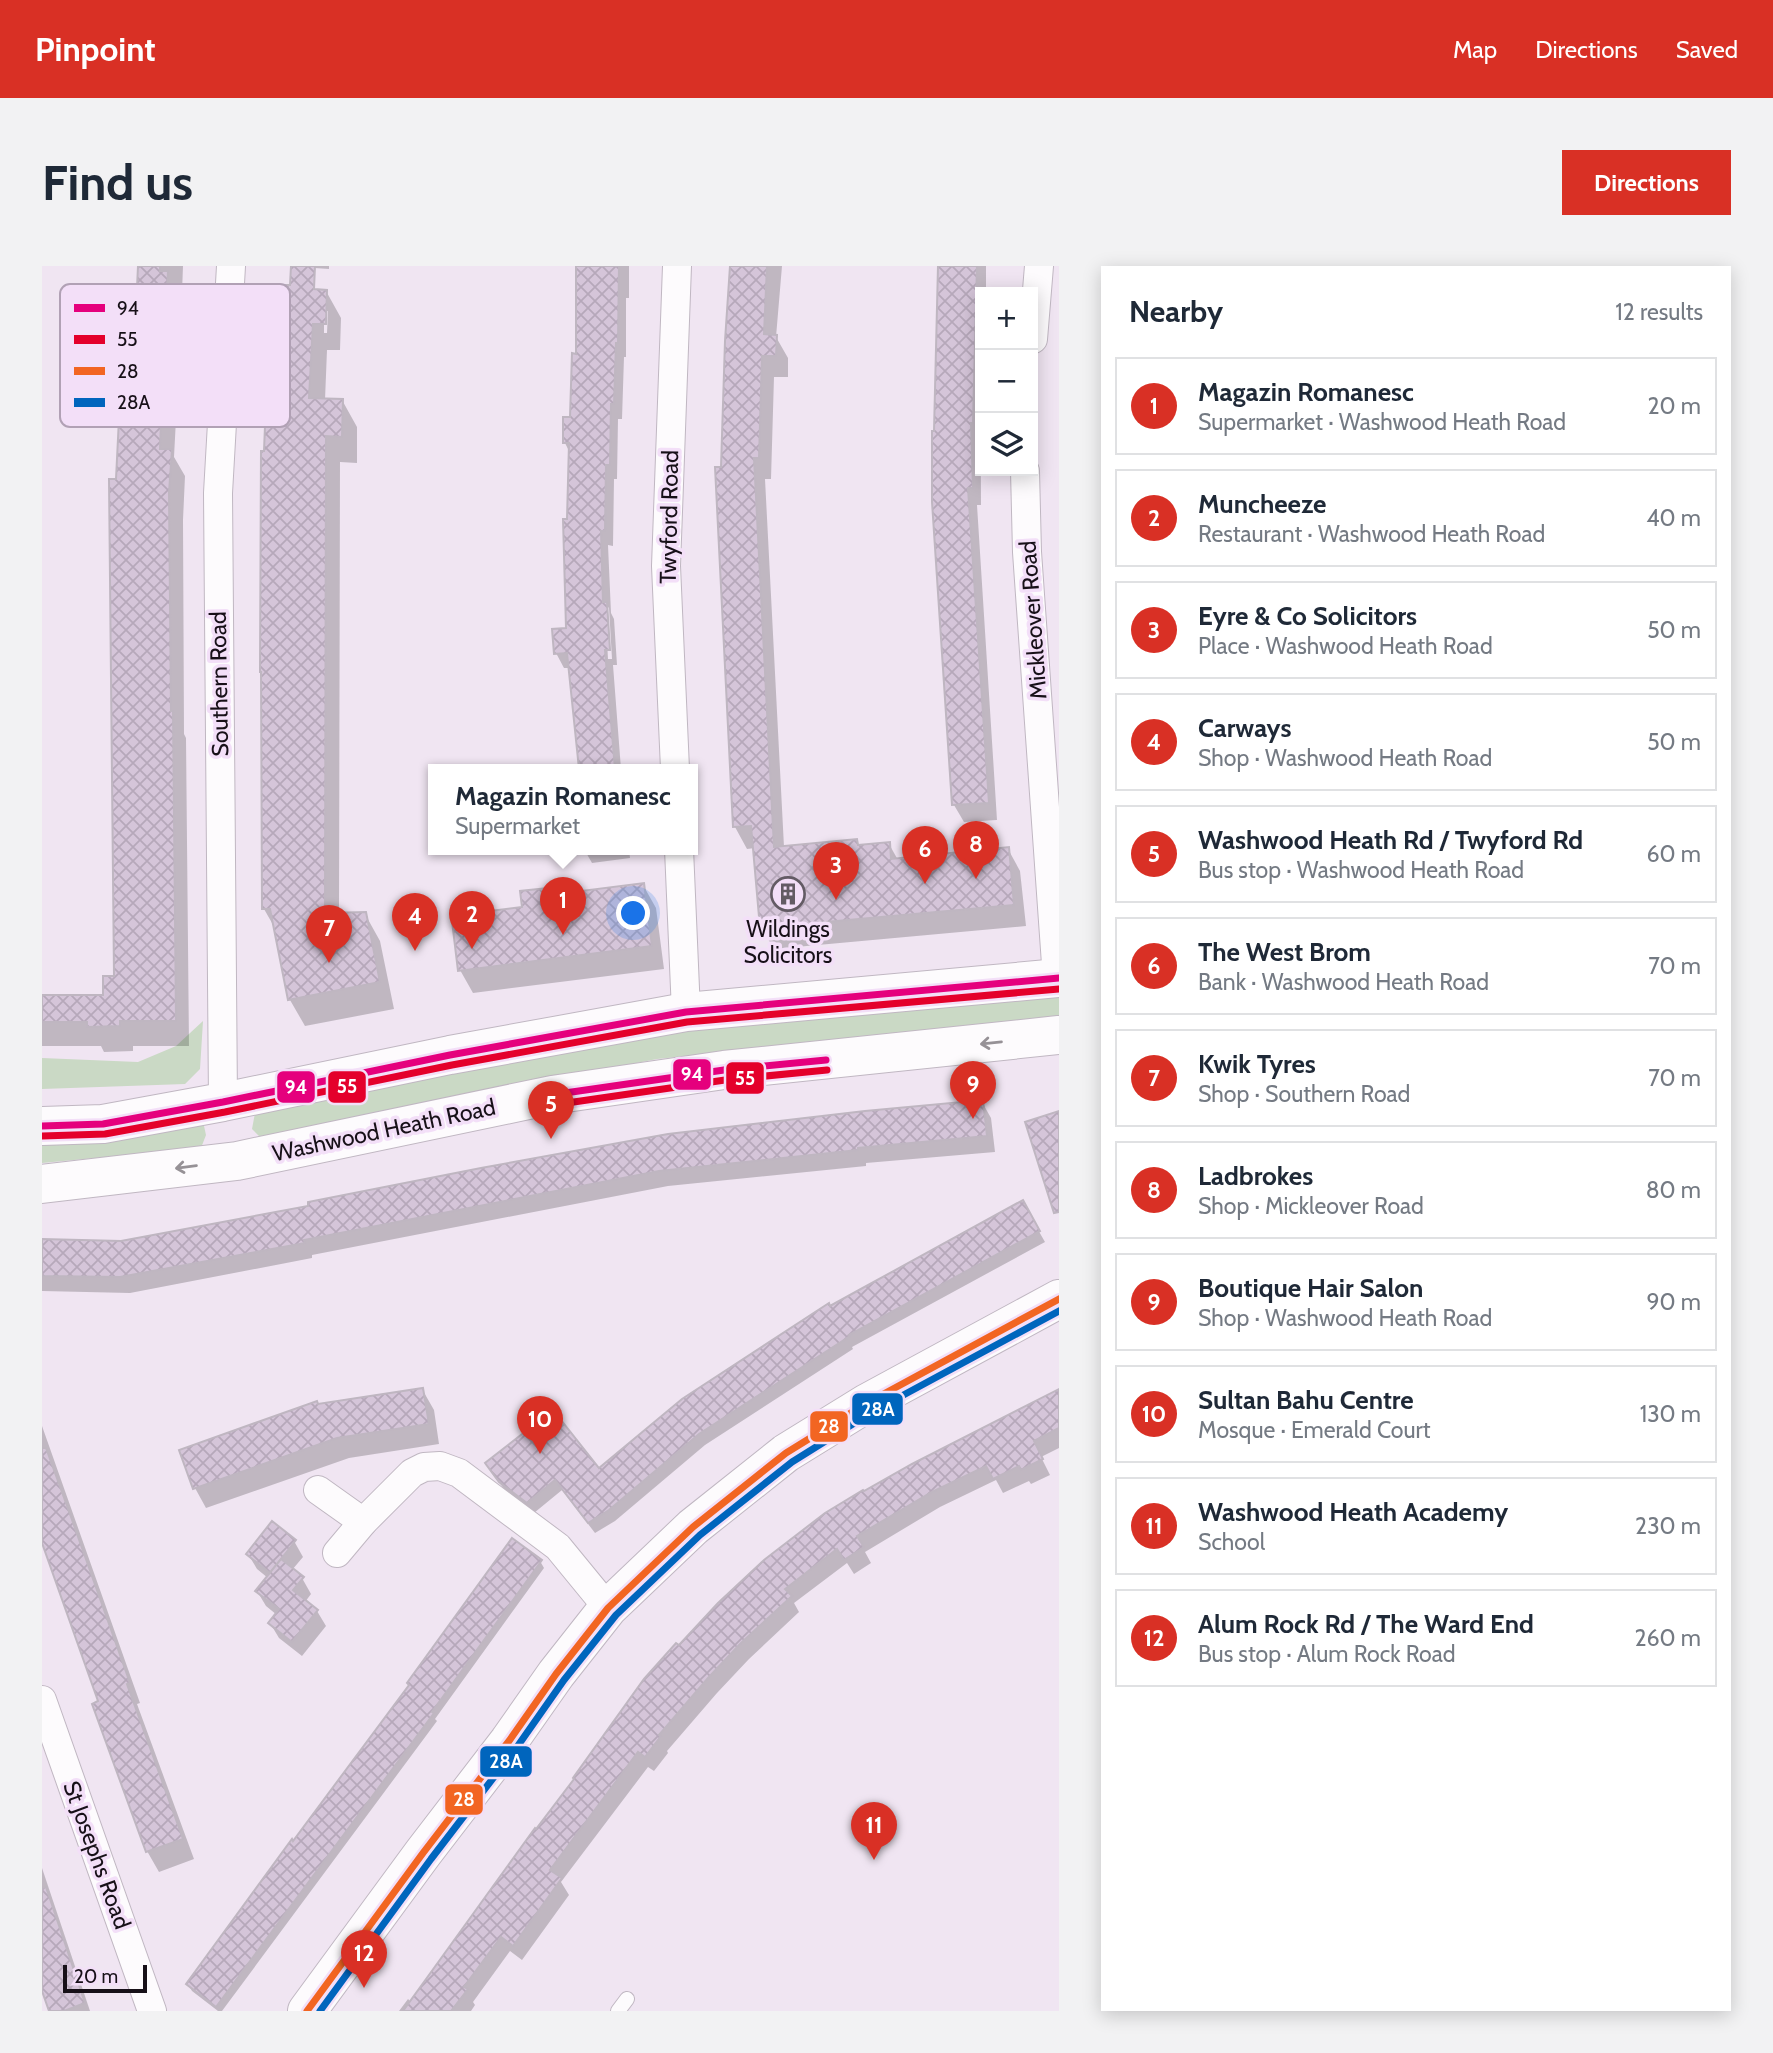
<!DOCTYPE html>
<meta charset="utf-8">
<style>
body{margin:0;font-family:Cabin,sans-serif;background:#f2f2f3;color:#1f2937}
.controls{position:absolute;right:21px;top:21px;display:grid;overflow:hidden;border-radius:0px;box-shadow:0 4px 18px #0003}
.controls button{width:63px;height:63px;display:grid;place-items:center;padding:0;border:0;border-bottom:2px solid #e0e1e3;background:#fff;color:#1f2937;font:35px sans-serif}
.scale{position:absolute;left:21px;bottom:18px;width:84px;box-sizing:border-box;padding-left:7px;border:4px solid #171018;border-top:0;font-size:19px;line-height:24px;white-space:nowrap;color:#171018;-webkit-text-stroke:5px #f3dff8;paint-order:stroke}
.you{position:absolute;left:592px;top:648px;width:24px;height:24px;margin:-18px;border:5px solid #fff;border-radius:50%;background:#1a73e8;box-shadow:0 0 0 10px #1a73e833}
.badge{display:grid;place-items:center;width:46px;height:46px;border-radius:50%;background:#d93025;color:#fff;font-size:23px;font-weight:700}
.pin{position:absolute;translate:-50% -58px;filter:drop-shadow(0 2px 4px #0008)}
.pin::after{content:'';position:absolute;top:37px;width:24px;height:21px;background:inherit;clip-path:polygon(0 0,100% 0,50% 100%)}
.popup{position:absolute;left:386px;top:498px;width:270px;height:91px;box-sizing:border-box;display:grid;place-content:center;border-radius:0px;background:#fff;filter:drop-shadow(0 2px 5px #0005);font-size:23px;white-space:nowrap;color:#747a83}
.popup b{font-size:26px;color:#1f2937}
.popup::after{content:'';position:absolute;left:50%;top:100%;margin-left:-14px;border:14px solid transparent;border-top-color:#fff}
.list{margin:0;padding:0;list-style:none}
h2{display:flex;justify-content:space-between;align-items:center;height:91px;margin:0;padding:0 28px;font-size:30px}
h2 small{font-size:23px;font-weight:400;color:#747a83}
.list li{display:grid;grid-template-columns:46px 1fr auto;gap:21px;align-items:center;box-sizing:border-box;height:98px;margin:0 14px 14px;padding:0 14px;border:2px solid #e0e1e3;border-radius:0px}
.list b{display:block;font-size:26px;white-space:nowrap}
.list p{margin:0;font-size:23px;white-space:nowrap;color:#747a83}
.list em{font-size:23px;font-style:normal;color:#747a83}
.icon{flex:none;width:38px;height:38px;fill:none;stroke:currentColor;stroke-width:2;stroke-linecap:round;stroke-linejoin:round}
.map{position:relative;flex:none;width:1017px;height:1745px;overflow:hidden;border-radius:0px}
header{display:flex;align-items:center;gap:42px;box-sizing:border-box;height:98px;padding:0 35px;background:#d93025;color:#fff}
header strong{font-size:33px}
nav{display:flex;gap:38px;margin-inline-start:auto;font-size:24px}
.intro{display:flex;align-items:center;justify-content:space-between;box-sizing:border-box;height:168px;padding:0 42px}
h1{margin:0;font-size:49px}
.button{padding:18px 32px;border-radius:0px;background:#d93025;color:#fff;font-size:24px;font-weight:700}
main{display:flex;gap:42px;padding:0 42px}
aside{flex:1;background:#fff;border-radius:0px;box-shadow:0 4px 18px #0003}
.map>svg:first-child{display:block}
.grass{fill:#cad9c5}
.shadow{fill:#0003;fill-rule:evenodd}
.building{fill:url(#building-cross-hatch);stroke:#bfb6c1;stroke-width:2}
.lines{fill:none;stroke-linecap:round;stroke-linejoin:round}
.lane-casing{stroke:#c0b7c2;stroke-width:16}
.street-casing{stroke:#c0b7c2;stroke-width:30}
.secondary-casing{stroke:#c0b7c2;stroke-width:40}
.lane{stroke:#fdfbfd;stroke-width:14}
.street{stroke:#fdfbfd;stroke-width:28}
.secondary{stroke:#fdfbfd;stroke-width:38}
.bus-1-casing{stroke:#f3dff8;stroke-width:12}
.bus-2-casing{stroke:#f3dff8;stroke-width:12}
.bus-3-casing{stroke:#f3dff8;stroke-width:12}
.bus-4-casing{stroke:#f3dff8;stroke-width:12}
.bus-1{stroke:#e5007d;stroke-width:7}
.bus-2{stroke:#e4002b;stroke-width:7}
.bus-3{stroke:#f26522;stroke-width:7}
.bus-4{stroke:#0065bd;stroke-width:7}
.oneway{stroke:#969196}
.labels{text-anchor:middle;stroke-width:7;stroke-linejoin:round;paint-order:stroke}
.street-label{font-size:23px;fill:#171018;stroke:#f3dff8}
.poi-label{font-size:23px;fill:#171018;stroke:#f3dff8}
.key{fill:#f3dff8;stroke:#b1a1b5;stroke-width:2}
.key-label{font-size:19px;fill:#171018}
.line-badge{stroke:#f3dff8;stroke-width:2.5}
.badge-label{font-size:19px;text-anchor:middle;font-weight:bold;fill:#fff}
</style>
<header>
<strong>Pinpoint</strong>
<nav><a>Map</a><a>Directions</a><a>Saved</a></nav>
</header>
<div class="intro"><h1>Find us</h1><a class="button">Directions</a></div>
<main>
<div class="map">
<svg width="1017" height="1745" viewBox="0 0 1017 1745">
<defs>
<pattern id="building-cross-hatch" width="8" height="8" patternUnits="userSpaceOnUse" patternTransform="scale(1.75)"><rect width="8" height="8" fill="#d5c5d9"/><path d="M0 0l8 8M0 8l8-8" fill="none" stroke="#b6a8ba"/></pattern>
</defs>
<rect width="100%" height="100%" fill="#f0e5f2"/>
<g class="grass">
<polygon points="1017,725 1017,753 615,793 218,871 210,863 213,847 641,759"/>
<polygon points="161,755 158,803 143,818 0,823 0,792 96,796 134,780"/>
<polygon points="150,859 162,860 164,869 159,882 0,897 0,875"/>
</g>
<g class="shadow">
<polygon points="98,0 141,0 138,80 149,100 146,153 134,153 132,191 143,210 141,254 142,468 144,472 147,780 91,780 91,785 62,786 59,780 0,780 0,731 63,731 73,712 76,215 92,134"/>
<polygon points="258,0 287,0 287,3 258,1"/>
<path d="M536 0H587V32H584V91H582L580 153H576L575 213H572L571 280 566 279 569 347 572 353 575 399H571L579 503H539L529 402H522L514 387 526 364 528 187 523 177 529 153 536 89ZM563 338 567 342 570 393H566Z"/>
<polygon points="690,0 740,0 734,71 746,92 746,111 732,111 729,213 723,213 742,581 814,575 818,580 847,578 856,594 966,583 978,605 984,660 732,683 719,661 713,582 705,583 693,561 675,203 681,202"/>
<polygon points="897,0 944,0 944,26 938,26 939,239 935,239 955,554 922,556 912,539 894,167"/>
<path d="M272 21 274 25H284L299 52 298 84H285L283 134H300L315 161V197L298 196 297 648H323L338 675 352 743 263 760 248 734 234 664 222 643 223 187 239 87ZM282 45H286L285 67H282Z"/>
<polygon points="542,583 587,583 588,592 550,597"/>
<polygon points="601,619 614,642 622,703 431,727 418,704 427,655 482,642 514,623 518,630"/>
<polygon points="940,836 949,852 953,886 824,897 824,900 626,920 270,989 270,992 88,1027 0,1025 0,975 79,976"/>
<polygon points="980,936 1003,976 810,1081 811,1083 663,1179 573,1255 553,1267 520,1224 492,1247 465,1227 451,1208 557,1205 787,1042"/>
<polygon points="380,1123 392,1144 397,1178 307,1192 164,1242 153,1222 276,1140"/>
<polygon points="1017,1124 1017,1182 999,1191 1008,1209 989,1218 987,1215 961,1227 954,1214 898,1241 823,1286 829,1297 812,1308 805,1297 752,1337 757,1346 707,1393 675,1427 625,1485 626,1487 612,1505 606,1501 519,1616 527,1629 480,1694 468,1685 431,1736 433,1739 429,1745 357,1745 366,1733 369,1736 637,1381"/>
<polygon points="0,1160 98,1437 95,1438 152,1593 117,1606 105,1585 59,1436 0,1275"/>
<polygon points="252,1275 261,1291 250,1304 260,1312 269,1328 263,1336 275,1345 284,1360 260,1390 237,1372 228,1357 235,1349 224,1340 215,1325 226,1312 215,1303 206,1288"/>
<polygon points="498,1295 502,1302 393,1453 395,1455 180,1745 176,1745 150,1725 146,1718"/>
<polygon points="0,1602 48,1745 8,1745 0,1720"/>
</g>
<g class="building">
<polygon points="96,0 118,0 118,5 126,5 123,72 135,73 132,128 120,128 118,183 130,183 127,227 129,445 131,445 134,755 78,755 78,760 45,761 45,756 0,756 0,729 61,729 61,710 72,710 67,213 74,213 78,132 90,132"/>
<polygon points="249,0 273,0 272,23 285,24 284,58 271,58 267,132 301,133 300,171 284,170 283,647 324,646 338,716 246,734 228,643 220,643 219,406 218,406 219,185 222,185 226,85 238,85 241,19 248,19"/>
<polygon points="534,0 577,0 576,77 574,77 572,138 569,138 568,199 564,199 563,265 559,265 561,336 565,336 568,384 563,384 573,503 537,503 525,387 512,388 510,363 524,362 521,253 525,253 527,177 521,177 521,151 528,151 530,87 534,88"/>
<polygon points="688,0 725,0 722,68 735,69 734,90 720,90 717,192 712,192 732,581 815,573 816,579 848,576 849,593 967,581 972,639 718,662 709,560 691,561 673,201 679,201 683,75"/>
<polygon points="896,0 935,0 931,157 929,157 931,222 926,222 947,537 910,539 890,236 890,165 892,165"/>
<polygon points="602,617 610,680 416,705 410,655 425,653 424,648 480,641 478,625 515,621 516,628"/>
<polygon points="941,834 945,870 816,882 816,884 617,905 262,974 263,977 78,1011 0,1010 0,973 79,975 266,940 266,936 439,902 626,868 823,845"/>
<polygon points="1017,845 1017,946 1012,947 983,856"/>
<polygon points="981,934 998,965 807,1069 808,1070 657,1168 567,1244 546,1257 513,1214 485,1237 457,1216 443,1197 511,1144 557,1202 640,1133 787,1037 788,1040 817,1024"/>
<polygon points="381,1122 387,1158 295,1172 151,1223 137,1184 275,1135 276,1138"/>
<polygon points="1017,1123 1017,1162 992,1175 1001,1193 979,1204 977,1200 951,1213 944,1200 890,1226 815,1270 822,1281 802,1294 795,1283 743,1323 750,1330 699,1377 666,1412 617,1469 619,1470 603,1491 596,1486 508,1604 520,1612 471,1680 459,1671 422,1721 426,1723 409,1745 361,1745 493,1562 494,1563 532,1513 531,1512 602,1413 634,1377 637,1379 676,1337 722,1294 783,1247 821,1224 822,1225 870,1198"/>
<polygon points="0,1182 4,1182 29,1251 88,1417 85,1418 141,1573 104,1586 50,1438 56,1435 0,1277"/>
<polygon points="230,1255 254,1274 228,1307 204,1288"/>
<polygon points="470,1272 500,1294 390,1446 392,1447 174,1741 144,1718 250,1573 251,1575 367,1419 365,1417"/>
<polygon points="239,1293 262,1311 251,1324 276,1344 250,1376 226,1357 237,1343 213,1325"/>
<polygon points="4,1621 43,1737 22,1745 7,1745 0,1725 0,1622"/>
</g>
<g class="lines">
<g class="lane-casing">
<polyline id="lane" points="576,1745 585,1733"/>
</g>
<g class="street-casing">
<g id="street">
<polyline points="991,73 997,0"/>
<polyline points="983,205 985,286 1015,712"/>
<polyline points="633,503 624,300 635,0"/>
<polyline points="637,583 644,746"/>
<polyline points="181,836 176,227 189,0"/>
<polyline points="276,1224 321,1256"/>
<polyline points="295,1287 321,1256 370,1207 382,1201 398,1200 417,1207 516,1281 566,1342"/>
<polyline points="0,1434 110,1745"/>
</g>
</g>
<g class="secondary-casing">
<g id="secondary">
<polyline points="0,860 61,858 181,836 408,789 644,746 1017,712"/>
<polyline points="0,918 195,895 510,829 682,804 1017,769"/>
<polyline points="265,1745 381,1587 467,1475 514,1408 566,1342 651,1261 744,1187 825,1137 1017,1033"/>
</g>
</g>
<use href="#lane" class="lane"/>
<use href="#street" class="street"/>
<use href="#secondary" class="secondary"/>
<g class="bus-1-casing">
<g id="bus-1">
<polyline points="516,828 682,804 784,794"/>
<polyline points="0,860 61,858 181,836 408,789 644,746 1017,712"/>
</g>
</g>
<g class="bus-2-casing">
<g id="bus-2">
<polyline points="518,838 683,814 785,804"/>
<polyline points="0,870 63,868 183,846 410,799 645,756 1017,723"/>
</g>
</g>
<g class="bus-3-casing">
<polyline id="bus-3" points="265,1745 381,1587 467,1475 514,1408 566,1342 651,1261 744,1187 825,1137 1017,1033"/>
</g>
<g class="bus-4-casing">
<polyline id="bus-4" points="278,1745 389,1593 475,1481 522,1414 574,1349 658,1269 750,1196 830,1146 1017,1045"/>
</g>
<use href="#bus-1" class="bus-1"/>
<use href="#bus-2" class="bus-2"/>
<use href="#bus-3" class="bus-3"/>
<use href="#bus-4" class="bus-4"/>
</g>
<defs><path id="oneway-shaft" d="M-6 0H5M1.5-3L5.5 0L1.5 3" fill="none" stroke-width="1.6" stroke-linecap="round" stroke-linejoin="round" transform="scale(1.75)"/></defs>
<g class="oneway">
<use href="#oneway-shaft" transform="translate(949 777) rotate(174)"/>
<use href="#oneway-shaft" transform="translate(144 901) rotate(173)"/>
</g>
<defs>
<g id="building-ring" transform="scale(1.75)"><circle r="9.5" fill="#f3dff8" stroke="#635b64" stroke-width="1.5"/><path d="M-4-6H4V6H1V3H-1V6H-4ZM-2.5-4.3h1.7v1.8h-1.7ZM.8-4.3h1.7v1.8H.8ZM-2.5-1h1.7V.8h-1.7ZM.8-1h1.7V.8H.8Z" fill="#635b64"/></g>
</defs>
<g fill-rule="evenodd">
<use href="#building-ring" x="746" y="628"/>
</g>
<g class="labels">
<g class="street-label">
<text transform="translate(627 251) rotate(-89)" y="8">Twyford Road</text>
<text transform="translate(991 354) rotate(-94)" y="8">Mickleover Road</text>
<text transform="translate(177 418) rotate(-91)" y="8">Southern Road</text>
<text transform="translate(342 864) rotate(-12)" y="8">Washwood Heath Road</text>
<text transform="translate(55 1589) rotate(70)" y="8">St Josephs Road</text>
</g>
<g class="poi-label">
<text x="746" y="671">Wildings<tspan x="746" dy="26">Solicitors</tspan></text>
</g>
</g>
<rect x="18" y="18" width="230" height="143" rx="10" class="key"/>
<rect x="32" y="38" width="31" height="8" fill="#e5007d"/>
<rect x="32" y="69" width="31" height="9" fill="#e4002b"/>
<rect x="32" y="101" width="31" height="8" fill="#f26522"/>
<rect x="32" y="132" width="31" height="9" fill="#0065bd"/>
<g class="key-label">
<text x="75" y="49">94</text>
<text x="75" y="80">55</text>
<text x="75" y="112">28</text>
<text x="75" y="143">28A</text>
</g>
<g class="line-badge">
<rect x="630" y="792" width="40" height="33" rx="7" fill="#e5007d"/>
<rect x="683" y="795" width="40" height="34" rx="7" fill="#e4002b"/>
<rect x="285" y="804" width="40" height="34" rx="7" fill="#e4002b"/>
<rect x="234" y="804" width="40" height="34" rx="7" fill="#e5007d"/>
<rect x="809" y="1126" width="53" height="34" rx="7" fill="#0065bd"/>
<rect x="767" y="1144" width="40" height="33" rx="7" fill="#f26522"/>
<rect x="437" y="1479" width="54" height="33" rx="7" fill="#0065bd"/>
<rect x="402" y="1517" width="40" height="33" rx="7" fill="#f26522"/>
</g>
<g class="badge-label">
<text x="650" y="815">94</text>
<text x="703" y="819">55</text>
<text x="305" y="827">55</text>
<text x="254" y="828">94</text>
<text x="836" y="1150">28A</text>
<text x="787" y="1167">28</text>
<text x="464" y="1502">28A</text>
<text x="422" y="1540">28</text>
</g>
</svg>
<div class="controls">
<button>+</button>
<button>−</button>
<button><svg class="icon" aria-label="layers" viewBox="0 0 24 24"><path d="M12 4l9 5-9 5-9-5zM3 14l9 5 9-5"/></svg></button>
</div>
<div class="scale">20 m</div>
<div class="you"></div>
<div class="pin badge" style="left:521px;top:669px">1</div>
<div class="popup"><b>Magazin Romanesc</b>Supermarket</div>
<div class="pin badge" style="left:430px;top:683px">2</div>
<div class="pin badge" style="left:794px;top:634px">3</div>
<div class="pin badge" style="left:373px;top:685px">4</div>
<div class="pin badge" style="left:509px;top:873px">5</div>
<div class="pin badge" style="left:883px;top:618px">6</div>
<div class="pin badge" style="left:287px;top:697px">7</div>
<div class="pin badge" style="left:934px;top:613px">8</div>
<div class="pin badge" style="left:931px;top:853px">9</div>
<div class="pin badge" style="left:498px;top:1188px">10</div>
<div class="pin badge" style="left:832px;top:1594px">11</div>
<div class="pin badge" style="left:322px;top:1722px">12</div>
</div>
<aside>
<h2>Nearby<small>12 results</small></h2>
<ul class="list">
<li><span class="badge">1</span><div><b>Magazin Romanesc</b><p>Supermarket · Washwood Heath Road</p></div><em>20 m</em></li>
<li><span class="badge">2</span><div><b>Muncheeze</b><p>Restaurant · Washwood Heath Road</p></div><em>40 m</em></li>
<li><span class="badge">3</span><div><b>Eyre &amp; Co Solicitors</b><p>Place · Washwood Heath Road</p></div><em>50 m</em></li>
<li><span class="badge">4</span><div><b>Carways</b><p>Shop · Washwood Heath Road</p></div><em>50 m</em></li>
<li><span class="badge">5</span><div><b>Washwood Heath Rd / Twyford Rd</b><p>Bus stop · Washwood Heath Road</p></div><em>60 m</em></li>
<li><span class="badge">6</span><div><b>The West Brom</b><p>Bank · Washwood Heath Road</p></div><em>70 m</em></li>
<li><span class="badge">7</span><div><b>Kwik Tyres</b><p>Shop · Southern Road</p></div><em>70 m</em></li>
<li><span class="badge">8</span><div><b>Ladbrokes</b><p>Shop · Mickleover Road</p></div><em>80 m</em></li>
<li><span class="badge">9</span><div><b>Boutique Hair Salon</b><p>Shop · Washwood Heath Road</p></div><em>90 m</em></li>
<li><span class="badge">10</span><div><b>Sultan Bahu Centre</b><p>Mosque · Emerald Court</p></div><em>130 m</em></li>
<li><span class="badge">11</span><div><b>Washwood Heath Academy</b><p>School</p></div><em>230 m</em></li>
<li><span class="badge">12</span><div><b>Alum Rock Rd / The Ward End</b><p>Bus stop · Alum Rock Road</p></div><em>260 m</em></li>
</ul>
</aside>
</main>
